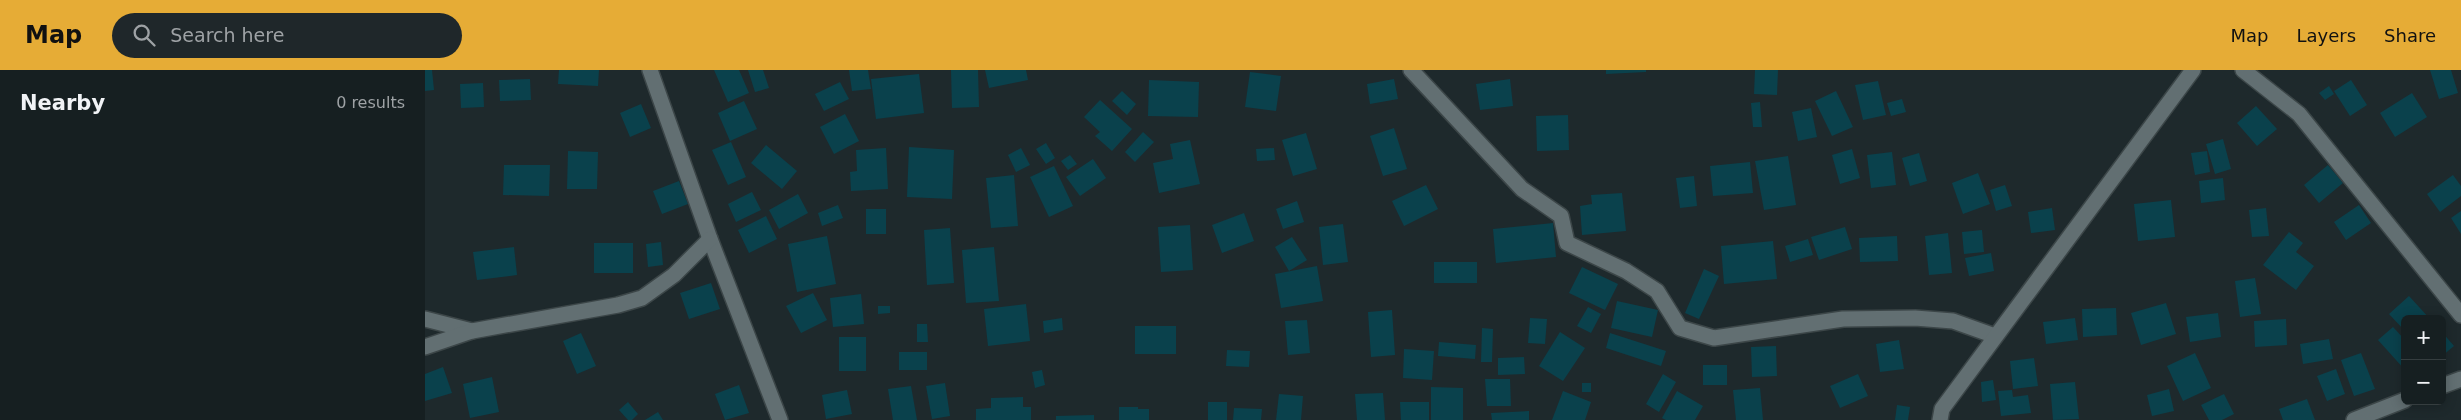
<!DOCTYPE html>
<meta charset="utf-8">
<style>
body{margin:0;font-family:"DejaVu Sans",sans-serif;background:#1f272a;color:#f1f3f6}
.controls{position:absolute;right:15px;bottom:15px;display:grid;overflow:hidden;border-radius:8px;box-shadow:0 2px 12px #0003}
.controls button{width:45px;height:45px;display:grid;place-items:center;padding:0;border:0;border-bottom:1px solid #353d3f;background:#161f21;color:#f1f3f6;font:25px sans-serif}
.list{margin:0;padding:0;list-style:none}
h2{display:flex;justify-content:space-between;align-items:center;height:65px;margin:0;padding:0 20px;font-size:21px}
h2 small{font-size:16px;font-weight:400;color:#9ea2a5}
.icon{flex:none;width:28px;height:28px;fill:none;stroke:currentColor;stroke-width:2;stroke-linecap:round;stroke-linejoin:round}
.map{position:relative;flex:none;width:2036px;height:350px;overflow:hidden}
header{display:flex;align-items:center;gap:30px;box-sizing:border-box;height:70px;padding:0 25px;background:#e6ac36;color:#111}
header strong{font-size:24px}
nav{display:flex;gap:28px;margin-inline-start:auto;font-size:18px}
.search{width:350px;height:45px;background:#1f272a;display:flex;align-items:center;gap:12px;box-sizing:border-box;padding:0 18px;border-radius:28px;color:#9ea2a5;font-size:19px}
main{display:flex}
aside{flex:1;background:#161f21}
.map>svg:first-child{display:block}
.building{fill:#0a414c}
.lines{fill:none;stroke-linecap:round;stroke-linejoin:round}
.minor-casing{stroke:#3c4648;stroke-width:18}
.minor{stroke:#626f72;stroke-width:15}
</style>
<header>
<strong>Map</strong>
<div class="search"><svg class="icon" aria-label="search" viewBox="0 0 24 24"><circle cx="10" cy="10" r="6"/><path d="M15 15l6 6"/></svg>Search here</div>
<nav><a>Map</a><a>Layers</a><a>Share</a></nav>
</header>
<main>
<aside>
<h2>Nearby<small>0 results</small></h2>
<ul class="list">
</ul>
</aside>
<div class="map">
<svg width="2036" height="350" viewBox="0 0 2036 350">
<rect width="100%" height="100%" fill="#1e292c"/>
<g class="building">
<polygon points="0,0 7,0 9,20 0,21"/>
<polygon points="134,0 174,0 173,16 133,14"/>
<polygon points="289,0 314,0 324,23 303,32"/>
<polygon points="323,0 338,0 344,18 330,22"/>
<polygon points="424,0 443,0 446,19 427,21"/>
<polygon points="526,0 553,0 554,37 527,38"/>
<polygon points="560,0 601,0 603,10 564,18"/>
<polygon points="1181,0 1221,0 1221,2 1181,4"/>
<polygon points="1330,0 1353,0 1352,25 1329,24"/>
<polygon points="2005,0 2026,0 2033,23 2014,29"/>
<polygon points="825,2 856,6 851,41 820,37"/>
<polygon points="494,4 499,43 451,49 446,9"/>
<polygon points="105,9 106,30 75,31 74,10"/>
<polygon points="969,9 973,29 945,34 942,14"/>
<polygon points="1085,9 1088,36 1055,40 1051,14"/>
<polygon points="724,10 774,12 773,47 723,46"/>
<polygon points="1926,10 1942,35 1925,46 1909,21"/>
<polygon points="1453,11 1461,45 1438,50 1430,15"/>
<polygon points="415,12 424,29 399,41 390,24"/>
<polygon points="58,13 59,37 36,38 35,14"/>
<polygon points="1904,16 1909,24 1900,30 1894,23"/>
<polygon points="697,21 711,34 702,45 687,31"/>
<polygon points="1411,21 1428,57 1407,66 1390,31"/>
<polygon points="1987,23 2002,47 1970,67 1955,43"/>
<polygon points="1477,29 1481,42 1466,46 1462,33"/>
<polygon points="675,30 707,59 687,81 670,66 675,62 659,47"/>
<polygon points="319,31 332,59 305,71 293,43"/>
<polygon points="1335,32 1337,57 1328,57 1326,33"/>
<polygon points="216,34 226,58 205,67 195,43"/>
<polygon points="1831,36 1852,59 1832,76 1812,53"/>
<polygon points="1386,38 1392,67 1373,71 1367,42"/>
<polygon points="420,44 434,71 409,84 395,57"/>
<polygon points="1143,45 1144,80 1112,81 1111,46"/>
<polygon points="969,58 982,99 958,106 945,66"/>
<polygon points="718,62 729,72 710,92 700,82"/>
<polygon points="881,63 892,99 868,106 857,70"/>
<polygon points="1798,69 1806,99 1790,104 1781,74"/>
<polygon points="765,70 775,114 734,123 728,93 748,89 745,74"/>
<polygon points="306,72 321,107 303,115 287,80"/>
<polygon points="621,73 630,88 621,94 611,79"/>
<polygon points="341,75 372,101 357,119 326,93"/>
<polygon points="484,77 529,80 527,129 482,127"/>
<polygon points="461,78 463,119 426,121 425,102 432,101 431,80"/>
<polygon points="596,78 605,95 591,102 583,85"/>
<polygon points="849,78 850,90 832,91 831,79"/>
<polygon points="1427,79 1435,108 1415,114 1407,85"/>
<polygon points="143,81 173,82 172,119 142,119"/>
<polygon points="1782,81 1785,102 1770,105 1766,83"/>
<polygon points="1467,82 1471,115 1446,118 1442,85"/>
<polygon points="1494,83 1502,111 1485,116 1477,88"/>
<polygon points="645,85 652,94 643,100 636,91"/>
<polygon points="1363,86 1371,135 1339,140 1330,91"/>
<polygon points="668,89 681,108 655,126 641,107"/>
<polygon points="1325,92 1328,123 1288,126 1285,96"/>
<polygon points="79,95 125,95 124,126 78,125"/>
<polygon points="1903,95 1918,113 1894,133 1879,115"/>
<polygon points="629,96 648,136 624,147 605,107"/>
<polygon points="1553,103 1565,134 1538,144 1527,113"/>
<polygon points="589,105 593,156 566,158 561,108"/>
<polygon points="2028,105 2036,116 2036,126 2015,142 2002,124"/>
<polygon points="1269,106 1272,136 1255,138 1251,108"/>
<polygon points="1798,108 1800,130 1776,133 1774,111"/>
<polygon points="254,111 263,134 237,144 228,121"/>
<polygon points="1001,115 1013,139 979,156 967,131"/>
<polygon points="1580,115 1587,136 1571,141 1565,120"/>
<polygon points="327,122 336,140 311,152 303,134"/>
<polygon points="1197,123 1201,161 1157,165 1155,136 1167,134 1166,125"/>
<polygon points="373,124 383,143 354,159 344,140"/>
<polygon points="1746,130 1750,167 1713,171 1709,134"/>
<polygon points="872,131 879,152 858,159 851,139"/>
<polygon points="413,135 418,148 397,156 393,143"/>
<polygon points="1934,135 1946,153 1921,170 1909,152"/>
<polygon points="1627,138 1630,160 1606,163 1603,142"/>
<polygon points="1841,138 1844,166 1827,167 1824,140"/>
<rect x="441" y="139" width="20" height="25"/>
<polygon points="2036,141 2036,164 2026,148"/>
<polygon points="819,143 829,171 797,183 787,155"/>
<polygon points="341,146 352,169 324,183 313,160"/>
<polygon points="1128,153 1131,187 1071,193 1068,159"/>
<polygon points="918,154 923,192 898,195 894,157"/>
<polygon points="765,155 768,200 736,202 733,157"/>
<polygon points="1420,157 1427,179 1394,190 1386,167"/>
<polygon points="525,158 529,213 502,215 499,160"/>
<polygon points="1557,160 1559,182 1539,184 1537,162"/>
<polygon points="1864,162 1878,173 1871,182 1889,196 1871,220 1838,195"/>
<polygon points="1523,163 1527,203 1504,205 1500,166"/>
<polygon points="402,166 411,214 372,222 363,174"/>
<polygon points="1472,166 1473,191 1435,192 1434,168"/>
<polygon points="867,167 882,190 864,201 850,177"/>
<polygon points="1383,169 1388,185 1365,192 1360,176"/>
<polygon points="1348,171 1352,209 1299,214 1296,176"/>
<polygon points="236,172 238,195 223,197 221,174"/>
<rect x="169" y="173" width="39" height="30"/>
<polygon points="89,177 92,205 52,210 48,182"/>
<polygon points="569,177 574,231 541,233 537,180"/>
<polygon points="1566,183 1569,201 1544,206 1540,188"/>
<rect x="1009" y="192" width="43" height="21"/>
<polygon points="892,196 898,231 856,238 850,204"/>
<polygon points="1157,197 1193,214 1180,240 1144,223"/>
<polygon points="1279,199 1294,206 1274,249 1260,243"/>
<polygon points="1830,208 1836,244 1815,247 1810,211"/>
<polygon points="286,213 295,239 264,249 255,223"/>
<polygon points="388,223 402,250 376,263 361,236"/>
<polygon points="436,224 439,254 408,257 405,228"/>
<polygon points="1984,226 2005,249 1980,249 1980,261 1964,244"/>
<polygon points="1192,231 1233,240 1227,267 1186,258"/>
<polygon points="1741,233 1751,264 1716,275 1706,243"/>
<polygon points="601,234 605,271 563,276 559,239"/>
<polygon points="453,236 465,236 465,243 453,244"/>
<polygon points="1163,237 1176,244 1166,263 1152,256"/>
<polygon points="1691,238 1692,265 1658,267 1657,239"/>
<polygon points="967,240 970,285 946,287 943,242"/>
<polygon points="1793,243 1796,267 1765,272 1761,247"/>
<polygon points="637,248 638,260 619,263 618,251"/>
<polygon points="1105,248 1122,249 1120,274 1103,273"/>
<polygon points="1650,248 1653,270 1621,274 1618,252"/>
<polygon points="1861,249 1862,275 1830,277 1829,251"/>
<polygon points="882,250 885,283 863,285 860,251"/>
<polygon points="492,254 502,254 503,272 492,272"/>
<rect x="710" y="256" width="41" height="28"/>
<polygon points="1968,257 1980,270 1980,300 1953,270"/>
<polygon points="1057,258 1068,259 1067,292 1056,292"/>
<polygon points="1135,262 1160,278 1138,311 1114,296"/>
<polygon points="2017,262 2029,276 2017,286"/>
<polygon points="156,263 171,296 152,304 138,271"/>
<polygon points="1185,263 1241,281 1236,296 1181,278"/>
<rect x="414" y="267" width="27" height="34"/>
<polygon points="1904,269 1908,289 1878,294 1875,274"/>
<polygon points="1474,270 1479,299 1455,302 1451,274"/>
<polygon points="1014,272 1051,275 1050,289 1013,286"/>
<polygon points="1351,276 1352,306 1327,307 1326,277"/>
<polygon points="979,279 1009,281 1007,310 978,308"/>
<polygon points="802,280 825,281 824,297 801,296"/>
<rect x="474" y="282" width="28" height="18"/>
<polygon points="1770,283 1786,318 1758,331 1742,296"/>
<polygon points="1936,283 1950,319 1929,326 1916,290"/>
<polygon points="1099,287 1100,304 1073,305 1073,288"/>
<polygon points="1609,288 1613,316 1588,319 1585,291"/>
<rect x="1278" y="295" width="24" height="20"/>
<polygon points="18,297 27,323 0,331 0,304"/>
<polygon points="1911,299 1920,324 1902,331 1892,306"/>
<polygon points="617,300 620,315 610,318 607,302"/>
<polygon points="1238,304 1251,312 1234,342 1221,334"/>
<polygon points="1433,304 1443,326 1415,338 1405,316"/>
<polygon points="67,307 74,342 45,348 38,314"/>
<polygon points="1060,309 1085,309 1086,336 1062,336"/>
<polygon points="1568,310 1571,330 1557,332 1556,312"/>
<polygon points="1650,312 1654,349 1628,350 1625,314"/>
<polygon points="520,313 525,346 507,349 501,316"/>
<rect x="1157" y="313" width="9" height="9"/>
<polygon points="314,315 324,343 300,350 290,324"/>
<polygon points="486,316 492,350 468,350 463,319"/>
<polygon points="1006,317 1038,318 1038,350 1006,350"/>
<polygon points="1335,318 1338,350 1311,350 1308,320"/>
<polygon points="1744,319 1749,341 1727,346 1722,325"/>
<polygon points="422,320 427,344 401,349 397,325"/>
<polygon points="1587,320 1588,327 1603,325 1606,343 1576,346 1573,321"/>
<polygon points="1138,321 1166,332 1160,350 1127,350"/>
<polygon points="1252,321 1278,336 1270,350 1241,350 1237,348"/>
<polygon points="958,323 960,350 932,350 930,324"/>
<polygon points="854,324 878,326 876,350 851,350"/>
<polygon points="1799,324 1809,344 1797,350 1784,350 1776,335"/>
<polygon points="598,327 598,337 606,337 606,350 551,350 551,339 566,338 566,328"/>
<polygon points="1882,329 1890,350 1858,350 1854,339"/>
<polygon points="203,332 213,344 207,350 203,350 194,340"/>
<rect x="783" y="332" width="19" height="18"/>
<polygon points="975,332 1004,332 1004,350 976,350"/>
<polygon points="1472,335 1485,337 1483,350 1470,350"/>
<polygon points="694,337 713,337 713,339 724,339 724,350 694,350"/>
<polygon points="809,338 837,339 836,350 808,350"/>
<polygon points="1104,341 1104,350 1067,350 1066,343"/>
<polygon points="233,342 238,350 220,350"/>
<polygon points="669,345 669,350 631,350 631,346"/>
</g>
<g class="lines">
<g class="minor-casing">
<g id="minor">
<polyline points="225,0 285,169 355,350"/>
<polyline points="986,0 1097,119 1136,146 1142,173 1201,201 1232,221 1255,258 1289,268 1418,249 1490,248 1528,251 1570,266"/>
<polyline points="1818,0 1874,44 2036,245"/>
<polyline points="0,249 47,261"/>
<polyline points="0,277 47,261 193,235 217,228 249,205 285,169"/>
<polyline points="2017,316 2036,309"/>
<polyline points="1515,350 1517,339 1768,0"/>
<polyline points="1929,350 1980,330"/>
</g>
</g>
<use href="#minor" class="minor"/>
</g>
</svg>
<div class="controls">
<button>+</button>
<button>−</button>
</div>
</div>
</main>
